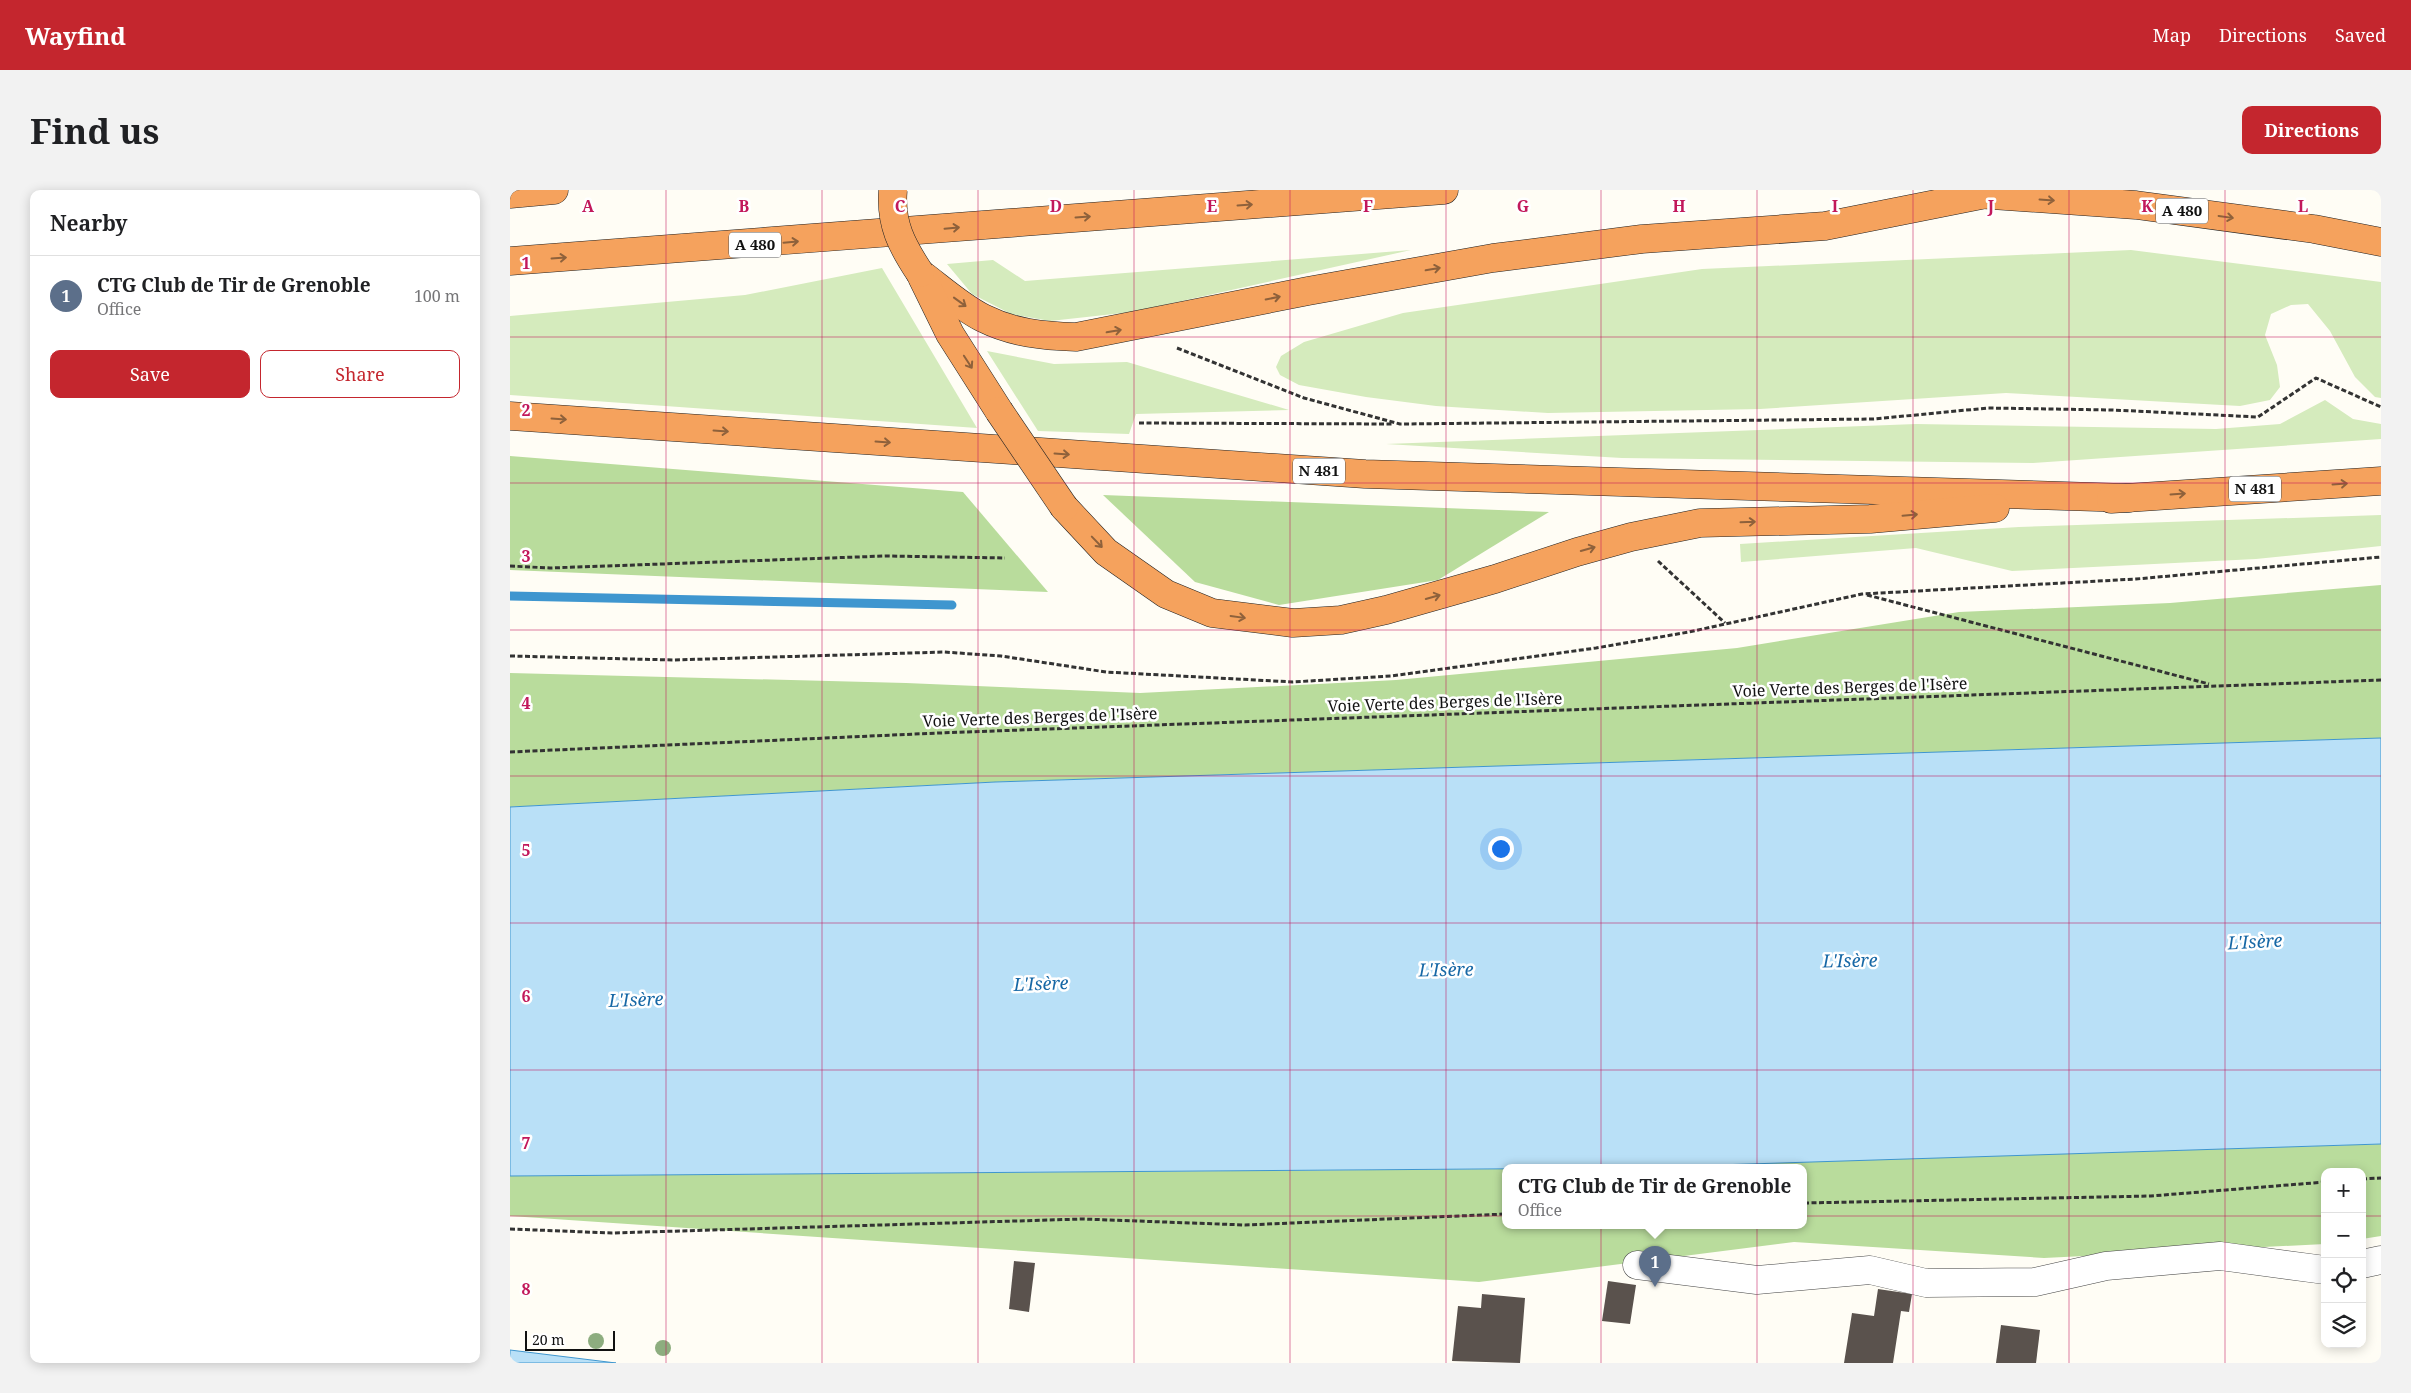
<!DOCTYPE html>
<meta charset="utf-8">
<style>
body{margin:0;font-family:"Noto Serif",serif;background:#f2f2f2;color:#202124}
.controls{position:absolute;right:15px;bottom:15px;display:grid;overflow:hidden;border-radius:10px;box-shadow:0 2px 12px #0003}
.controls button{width:45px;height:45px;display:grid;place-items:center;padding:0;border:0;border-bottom:1px solid #e0e0e0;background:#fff;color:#202124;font:25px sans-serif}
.scale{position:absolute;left:15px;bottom:12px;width:90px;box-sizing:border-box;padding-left:5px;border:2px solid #111;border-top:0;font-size:14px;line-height:18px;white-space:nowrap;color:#111;-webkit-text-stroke:4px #fff;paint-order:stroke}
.you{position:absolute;left:990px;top:658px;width:18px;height:18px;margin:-12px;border:4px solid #fff;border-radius:50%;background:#1a73e8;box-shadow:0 0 0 8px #1a73e833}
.badge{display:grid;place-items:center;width:32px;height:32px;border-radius:50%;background:#c4262e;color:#fff;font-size:16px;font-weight:700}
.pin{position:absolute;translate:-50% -41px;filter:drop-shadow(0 1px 2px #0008)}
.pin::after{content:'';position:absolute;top:26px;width:18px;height:15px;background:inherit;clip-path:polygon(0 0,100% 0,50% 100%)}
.popup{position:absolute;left:992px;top:974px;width:305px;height:65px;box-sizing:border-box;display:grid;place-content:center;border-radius:10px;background:#fff;filter:drop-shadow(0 1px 4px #0005);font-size:16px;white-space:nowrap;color:#757577}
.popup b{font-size:19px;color:#202124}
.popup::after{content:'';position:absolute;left:50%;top:100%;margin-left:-10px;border:10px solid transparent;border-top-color:#fff}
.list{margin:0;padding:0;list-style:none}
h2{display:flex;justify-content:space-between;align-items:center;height:65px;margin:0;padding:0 20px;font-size:21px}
h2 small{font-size:16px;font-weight:400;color:#757577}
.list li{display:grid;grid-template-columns:32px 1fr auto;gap:15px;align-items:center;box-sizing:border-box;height:80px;padding:0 20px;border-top:1px solid #e0e0e0}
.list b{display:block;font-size:19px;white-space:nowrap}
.list p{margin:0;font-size:16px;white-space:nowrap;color:#757577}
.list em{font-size:16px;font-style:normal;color:#757577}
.actions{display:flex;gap:10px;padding:15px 20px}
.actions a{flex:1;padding:11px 0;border:1px solid #c4262e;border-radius:10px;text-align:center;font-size:18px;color:#c4262e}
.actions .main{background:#c4262e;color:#fff}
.icon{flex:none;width:28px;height:28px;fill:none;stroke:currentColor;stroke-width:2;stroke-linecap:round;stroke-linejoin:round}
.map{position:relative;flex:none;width:1871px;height:1173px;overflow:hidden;border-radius:10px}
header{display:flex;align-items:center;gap:30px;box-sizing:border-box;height:70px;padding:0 25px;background:#c4262e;color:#fff}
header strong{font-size:24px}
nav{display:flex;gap:28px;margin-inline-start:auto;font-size:18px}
.intro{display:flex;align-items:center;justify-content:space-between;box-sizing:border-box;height:120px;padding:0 30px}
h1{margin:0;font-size:35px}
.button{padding:12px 22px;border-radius:10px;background:#c4262e;color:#fff;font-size:18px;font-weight:700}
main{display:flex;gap:30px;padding:0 30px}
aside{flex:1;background:#fff;border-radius:10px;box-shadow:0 2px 12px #0003}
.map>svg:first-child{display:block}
.green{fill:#d5ebbd}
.forest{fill:#b9dc9c}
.water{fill:#b9e0f7;stroke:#3f96cf}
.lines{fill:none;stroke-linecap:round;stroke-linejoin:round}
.stream{stroke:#3f96cf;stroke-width:9}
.building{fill:#5a524d}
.minor-casing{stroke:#444;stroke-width:29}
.highway-casing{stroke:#222;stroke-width:29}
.path{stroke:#333;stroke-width:3;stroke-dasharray:5 2.5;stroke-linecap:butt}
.minor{stroke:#fff;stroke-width:28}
.highway{stroke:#f5a25d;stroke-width:28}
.highway-bridge-casing{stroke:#222;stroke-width:29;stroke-linecap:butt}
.highway-bridge{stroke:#f5a25d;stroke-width:28}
.tree{fill:#8dad7f}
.oneway{stroke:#8e613b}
.grid{fill:none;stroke:#c2185b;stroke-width:1;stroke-opacity:0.55}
.labels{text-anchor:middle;stroke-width:5;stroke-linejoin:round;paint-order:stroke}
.shield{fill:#fff;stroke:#585858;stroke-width:1}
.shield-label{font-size:15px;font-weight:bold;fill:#111}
.street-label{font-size:16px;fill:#111;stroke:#fff}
.water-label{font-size:18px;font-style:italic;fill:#1768a6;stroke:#fff}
.grid-label{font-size:16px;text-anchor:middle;font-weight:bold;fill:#c2185b;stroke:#fff;stroke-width:5;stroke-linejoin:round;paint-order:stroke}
</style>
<header>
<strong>Wayfind</strong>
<nav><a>Map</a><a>Directions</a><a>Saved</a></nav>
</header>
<div class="intro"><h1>Find us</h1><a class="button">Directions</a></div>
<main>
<aside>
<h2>Nearby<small></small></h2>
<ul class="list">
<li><span class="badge" style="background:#5c6f8a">1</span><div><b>CTG Club de Tir de Grenoble</b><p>Office</p></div><em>100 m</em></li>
</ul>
<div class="actions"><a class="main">Save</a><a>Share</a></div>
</aside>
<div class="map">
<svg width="1871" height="1173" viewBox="0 0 1871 1173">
<rect width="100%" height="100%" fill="#fffdf5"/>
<g class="green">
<polygon points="901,60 622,122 540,131 501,124 462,104 437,74 483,70 515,91"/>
<polygon points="1621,60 1871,92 1871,208 1865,207 1845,187 1820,141 1798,114 1781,115 1761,124 1755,145 1767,175 1770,197 1760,210 1730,216 1496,203 1250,219 1038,223 926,216 856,207 789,195 770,185 766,177 771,166 794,152 893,123 1192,79"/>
<polygon points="372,78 467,238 0,205 0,126 235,105"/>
<polygon points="477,161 544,174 617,172 779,220 626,224 619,244 528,241"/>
<polygon points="1815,210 1843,229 1871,234 1871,249 1523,273 1112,268 876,254 1406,234 1706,239 1770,234"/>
<polygon points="1871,325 1871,356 1746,369 1502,381 1406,358 1231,372 1230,354 1509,337"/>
</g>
<g class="forest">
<polygon points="0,266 453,302 538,402 0,380"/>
<polygon points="593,305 1039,322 928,390 769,415 685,392"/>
<polygon points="1871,395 1871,548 485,592 0,617 0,483 396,493 630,503 886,490 1227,458 1449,422 1660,413"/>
<polygon points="1871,954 1871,1046 1852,1049 1852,982 1815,982 1815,1054 1534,1068 1284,1052 969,1092 0,1026 0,986 996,979 996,1036 1294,1036 1294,978 1090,978"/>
</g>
<g class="water">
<polygon points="1871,548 1871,954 1112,978 0,986 0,617 485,592"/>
<polygon points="0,1160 106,1173 0,1173"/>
</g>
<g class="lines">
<polyline class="stream" points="0,406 442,415"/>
</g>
<g class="building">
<polygon points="504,1071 525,1073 519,1122 499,1119"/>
<polygon points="1098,1091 1126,1095 1120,1134 1092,1131"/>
<polygon points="1368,1099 1402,1104 1399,1122 1391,1121 1383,1173 1334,1173 1342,1123 1364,1126"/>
<polygon points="972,1104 1015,1108 1010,1173 942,1171 948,1116 971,1118"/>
<polygon points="1491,1135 1530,1140 1526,1173 1486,1173"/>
</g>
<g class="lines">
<g class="minor-casing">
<g id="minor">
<polyline points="1852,1074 1871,1070"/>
<polyline points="1127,1075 1247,1090 1360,1080 1416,1093 1525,1092 1596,1076 1710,1066 1815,1080"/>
</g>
</g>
<g class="highway-casing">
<g id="highway">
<polyline points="1453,3 1626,15 1804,39 1871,52"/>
<polyline points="0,4 44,0"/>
<path d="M0 71C312 50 623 24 934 0"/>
<path d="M410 83C430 98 451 117 473 128 503 143 533 146 566 147L798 101 983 68 1132 49 1315 36 1471 5"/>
<polyline points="412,87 440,144 489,221"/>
<polyline points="0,226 855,284 1619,308"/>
<polyline points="1601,309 1871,291"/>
<polyline points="554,317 596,362 656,404 702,423 783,433 831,430 876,420 985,389 1067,362 1121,347 1190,333 1360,329 1485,318"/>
</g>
</g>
<g class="path">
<polyline points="667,158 794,208 890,234 1364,229 1478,218 1603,220 1748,227 1806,188 1871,217"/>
<polyline points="629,233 884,234"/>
<polyline points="1148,371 1215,433"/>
<polyline points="0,376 40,378 375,366 495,368"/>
<polyline points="1357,405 1699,494"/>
<polyline points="0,466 163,470 434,462 491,466 596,482 783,492 881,486 1086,458 1179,442 1352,404 1626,389 1871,367"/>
<polyline points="0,562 429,543 1871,490"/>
<polyline points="1852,989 1871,988"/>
<polyline points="1294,1013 1641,1006 1815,992"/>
<polyline points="0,1039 102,1043 573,1029 735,1035 996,1024"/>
</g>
<use href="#minor" class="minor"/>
<use href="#highway" class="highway"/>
<g class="highway-bridge-casing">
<g id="highway-bridge">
<path d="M383 0C380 34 392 56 410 83"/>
<polyline points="489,221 554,317"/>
</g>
</g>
<use href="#highway-bridge" class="highway-bridge"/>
</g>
<g class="tree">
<circle cx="86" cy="1151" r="8"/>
<circle cx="153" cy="1158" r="8"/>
</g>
<defs><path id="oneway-shaft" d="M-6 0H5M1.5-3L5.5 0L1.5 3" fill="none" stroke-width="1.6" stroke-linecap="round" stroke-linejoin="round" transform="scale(1.25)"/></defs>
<g class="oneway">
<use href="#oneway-shaft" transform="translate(1537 10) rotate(4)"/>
<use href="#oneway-shaft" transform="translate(735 15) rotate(-4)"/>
<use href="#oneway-shaft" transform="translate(573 27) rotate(-4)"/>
<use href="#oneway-shaft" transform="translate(1716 27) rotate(8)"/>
<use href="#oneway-shaft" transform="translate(442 38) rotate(-5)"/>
<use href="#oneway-shaft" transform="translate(281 52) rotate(-5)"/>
<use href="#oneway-shaft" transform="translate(49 68) rotate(-4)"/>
<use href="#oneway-shaft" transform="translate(923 79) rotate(-10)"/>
<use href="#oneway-shaft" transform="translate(763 108) rotate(-12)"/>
<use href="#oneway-shaft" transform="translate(450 112) rotate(36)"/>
<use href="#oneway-shaft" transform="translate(604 141) rotate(-10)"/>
<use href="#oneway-shaft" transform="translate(458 172) rotate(57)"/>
<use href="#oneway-shaft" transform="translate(49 229) rotate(4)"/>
<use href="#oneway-shaft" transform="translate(211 241) rotate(4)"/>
<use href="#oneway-shaft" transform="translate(373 252) rotate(4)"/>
<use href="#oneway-shaft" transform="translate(552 264) rotate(4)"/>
<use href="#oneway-shaft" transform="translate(1830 294) rotate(-4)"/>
<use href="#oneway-shaft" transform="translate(1668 304) rotate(-4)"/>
<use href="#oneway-shaft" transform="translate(1400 325) rotate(-5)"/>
<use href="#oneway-shaft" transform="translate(1238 332) rotate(-2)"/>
<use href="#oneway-shaft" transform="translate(587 352) rotate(46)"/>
<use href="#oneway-shaft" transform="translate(1078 359) rotate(-16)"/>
<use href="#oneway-shaft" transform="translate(923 407) rotate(-16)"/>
<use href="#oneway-shaft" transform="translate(728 427) rotate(8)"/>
</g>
<path class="grid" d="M156 0V1173M312 0V1173M468 0V1173M624 0V1173M780 0V1173M936 0V1173M1091 0V1173M1247 0V1173M1403 0V1173M1559 0V1173M1715 0V1173M0 147H1871M0 293H1871M0 440H1871M0 586H1871M0 733H1871M0 880H1871M0 1026H1815M1852 1026H1871"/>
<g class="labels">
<g class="shield">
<rect x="1646" y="8.5" width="52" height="25" rx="4"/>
<rect x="219" y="42.5" width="52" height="25" rx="4"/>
<rect x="783" y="268.5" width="52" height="25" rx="4"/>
<rect x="1719" y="286.5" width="52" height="25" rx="4"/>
</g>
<g class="shield-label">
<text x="1672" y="26">A 480</text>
<text x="245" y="60">A 480</text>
<text x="809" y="286">N 481</text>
<text x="1745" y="304">N 481</text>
</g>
<g class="street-label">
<text transform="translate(1340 497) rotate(-2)" y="6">Voie Verte des Berges de l'Isère</text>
<text transform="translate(935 512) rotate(-2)" y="6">Voie Verte des Berges de l'Isère</text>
<text transform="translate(530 527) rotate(-2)" y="6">Voie Verte des Berges de l'Isère</text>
</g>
<g class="water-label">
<text transform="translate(1745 752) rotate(-3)" y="6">L'Isère</text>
<text transform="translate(1340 771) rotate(-1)" y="6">L'Isère</text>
<text transform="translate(936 780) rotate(-1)" y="6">L'Isère</text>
<text transform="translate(531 794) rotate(-2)" y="6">L'Isère</text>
<text transform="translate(126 810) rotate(-2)" y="6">L'Isère</text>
</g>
</g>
<g class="grid-label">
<text x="78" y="22">A</text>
<text x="234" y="22">B</text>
<text x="390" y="22">C</text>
<text x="546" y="22">D</text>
<text x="702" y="22">E</text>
<text x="858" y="22">F</text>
<text x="1013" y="22">G</text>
<text x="1169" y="22">H</text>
<text x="1325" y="22">I</text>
<text x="1481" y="22">J</text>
<text x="1637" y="22">K</text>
<text x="1793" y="22">L</text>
<text x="16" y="79">1</text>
<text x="16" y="226">2</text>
<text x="16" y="372">3</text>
<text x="16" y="519">4</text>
<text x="16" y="666">5</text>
<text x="16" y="812">6</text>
<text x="16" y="959">7</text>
<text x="16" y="1105">8</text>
</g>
</svg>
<div class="controls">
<button>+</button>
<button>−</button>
<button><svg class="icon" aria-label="locate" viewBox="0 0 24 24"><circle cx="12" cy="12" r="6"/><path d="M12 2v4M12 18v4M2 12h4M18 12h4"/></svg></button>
<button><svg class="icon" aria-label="layers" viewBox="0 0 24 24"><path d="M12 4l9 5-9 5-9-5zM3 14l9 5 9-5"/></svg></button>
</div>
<div class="scale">20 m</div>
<div class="you"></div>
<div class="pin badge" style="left:1145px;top:1097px;background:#5c6f8a">1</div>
<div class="popup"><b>CTG Club de Tir de Grenoble</b>Office</div>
</div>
</main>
